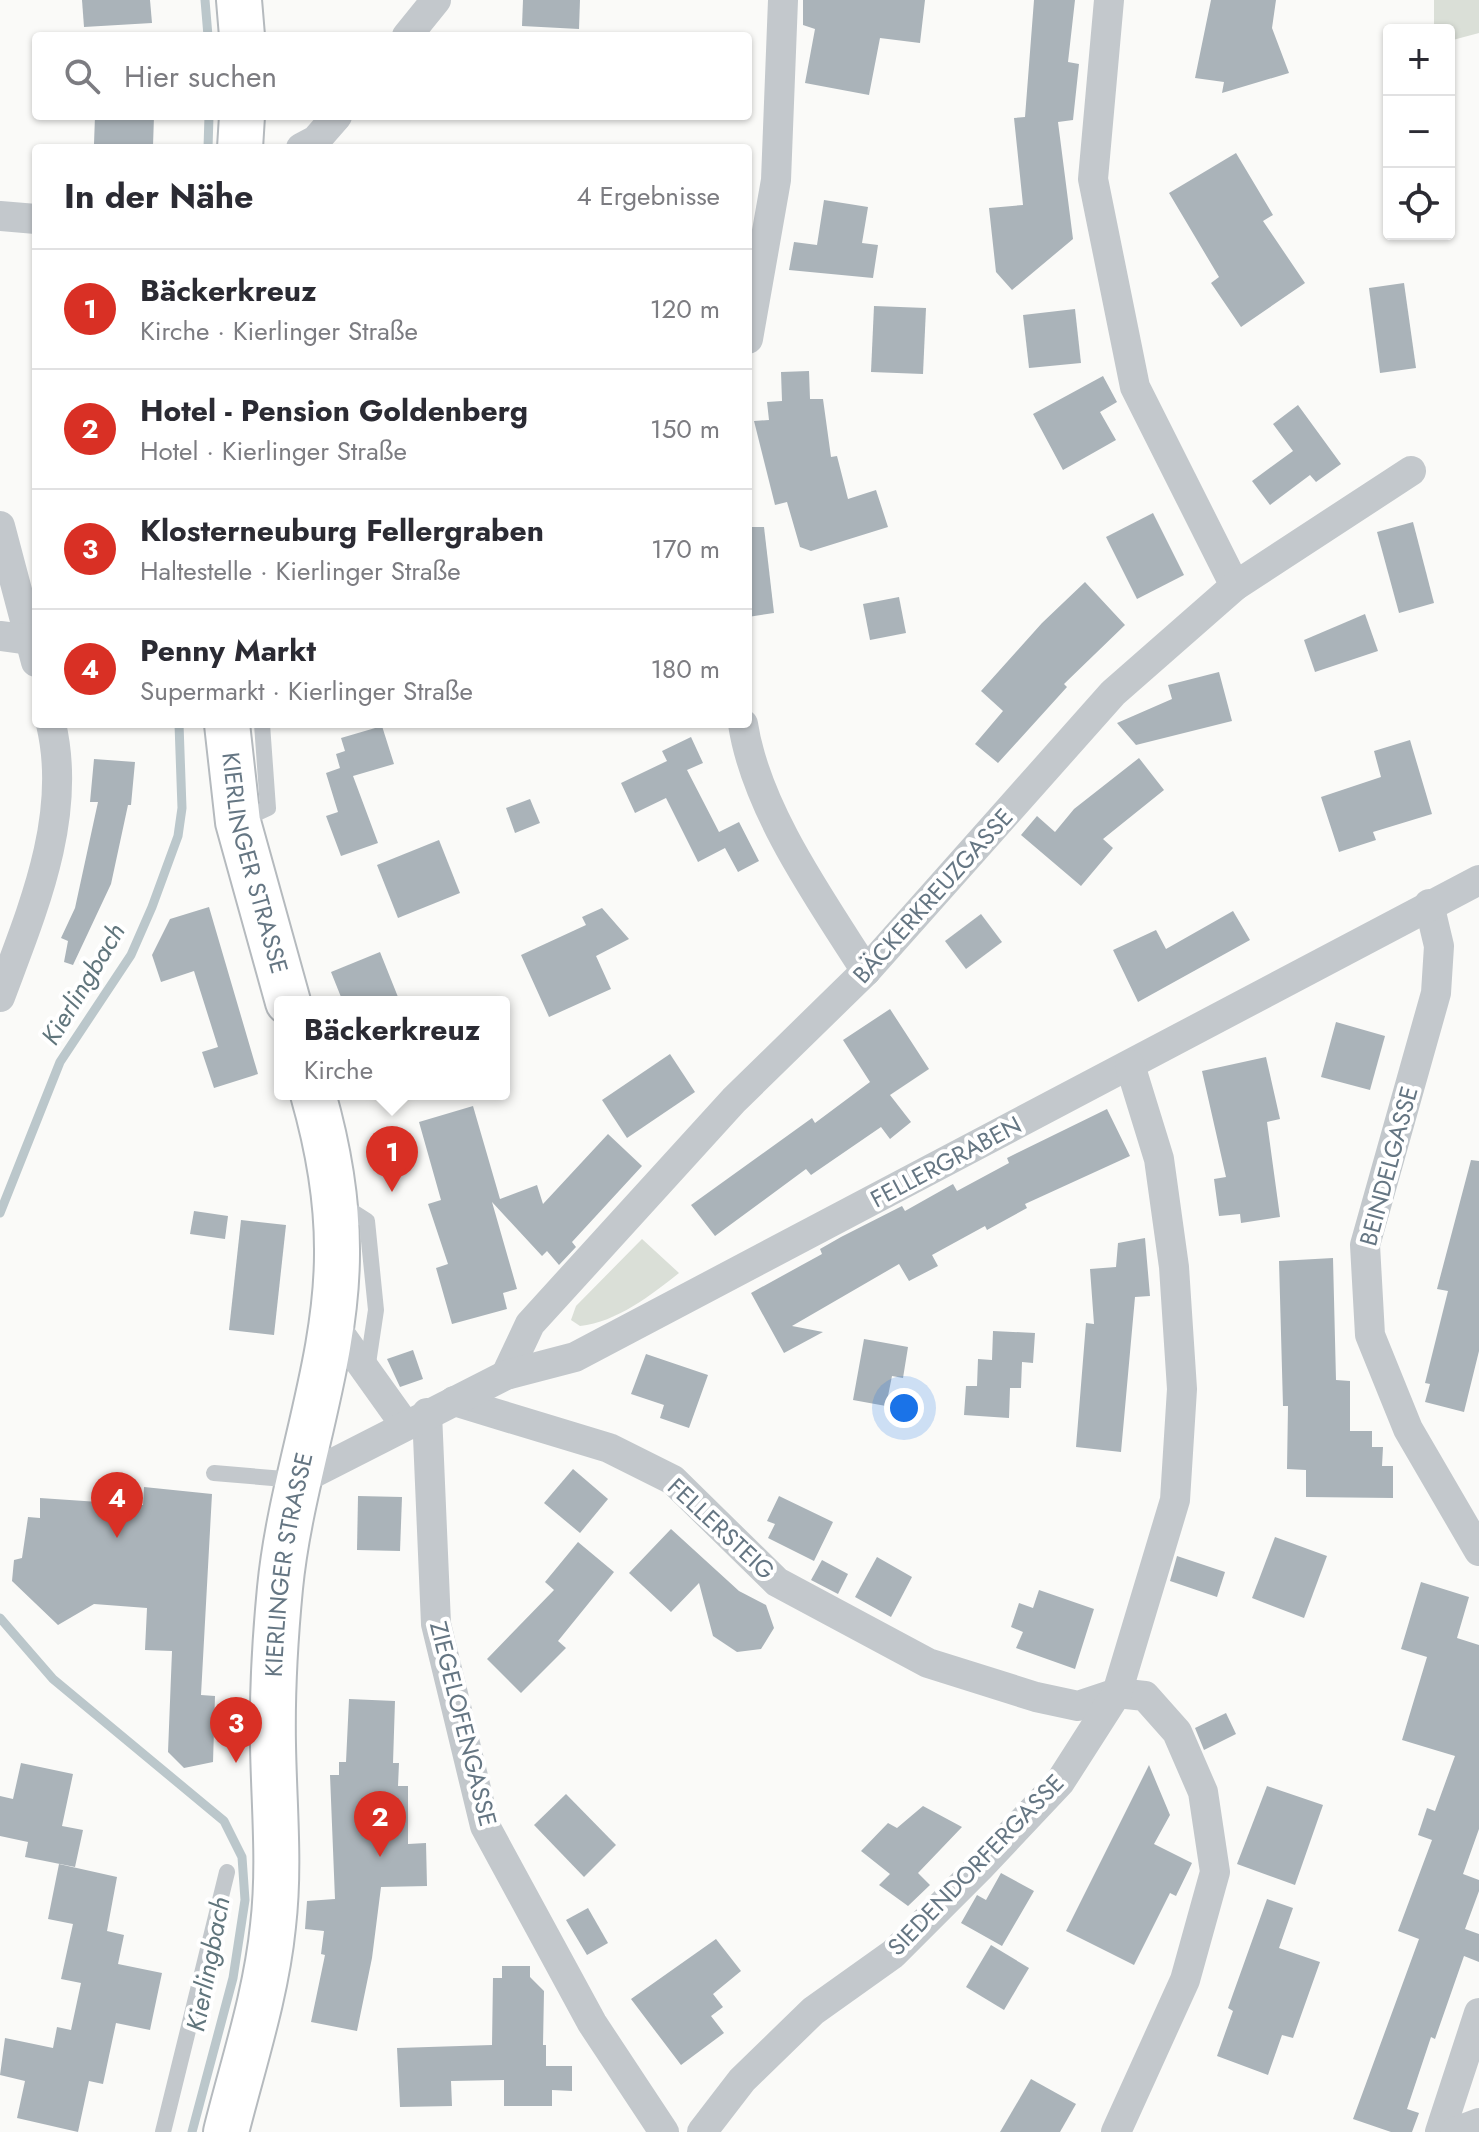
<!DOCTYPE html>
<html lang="de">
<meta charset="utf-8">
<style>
body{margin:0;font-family:Jost,sans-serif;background:#f2f2f3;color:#2b2b33}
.controls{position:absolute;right:24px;top:24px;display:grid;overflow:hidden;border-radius:8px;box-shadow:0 2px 6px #0004}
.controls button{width:72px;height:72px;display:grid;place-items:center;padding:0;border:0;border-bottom:2px solid #e1e1e2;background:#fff;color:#2b2b33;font:40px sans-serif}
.you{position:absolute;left:904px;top:1408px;width:28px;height:28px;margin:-20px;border:6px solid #fff;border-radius:50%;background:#1a73e8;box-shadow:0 0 0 12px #1a73e833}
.badge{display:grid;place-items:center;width:52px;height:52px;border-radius:50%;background:#d93025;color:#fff;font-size:26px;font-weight:700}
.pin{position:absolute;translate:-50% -66px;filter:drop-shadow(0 2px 4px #0008)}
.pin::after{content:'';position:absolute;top:42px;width:28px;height:24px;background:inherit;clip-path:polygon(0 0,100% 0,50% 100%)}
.popup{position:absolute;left:274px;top:996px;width:236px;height:104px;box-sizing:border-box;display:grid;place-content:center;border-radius:8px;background:#fff;filter:drop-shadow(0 2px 6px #0005);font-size:26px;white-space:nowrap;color:#7c7c81}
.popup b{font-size:30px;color:#2b2b33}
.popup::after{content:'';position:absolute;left:50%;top:100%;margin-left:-16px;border:16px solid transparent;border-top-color:#fff}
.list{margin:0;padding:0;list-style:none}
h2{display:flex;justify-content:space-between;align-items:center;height:104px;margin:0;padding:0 32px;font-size:34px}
h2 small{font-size:26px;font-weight:400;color:#7c7c81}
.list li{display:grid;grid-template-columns:52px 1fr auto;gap:24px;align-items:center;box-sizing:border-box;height:120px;padding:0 32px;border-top:2px solid #e1e1e2}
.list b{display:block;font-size:30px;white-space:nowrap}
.list p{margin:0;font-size:26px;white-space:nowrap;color:#7c7c81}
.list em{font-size:26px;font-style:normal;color:#7c7c81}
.icon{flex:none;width:44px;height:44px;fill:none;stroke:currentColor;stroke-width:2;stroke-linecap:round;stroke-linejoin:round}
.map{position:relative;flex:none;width:1479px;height:2132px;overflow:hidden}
.search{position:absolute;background:#fff;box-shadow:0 2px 6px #0004;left:32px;top:32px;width:720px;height:88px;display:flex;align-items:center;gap:20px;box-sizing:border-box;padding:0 28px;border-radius:8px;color:#7c7c81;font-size:30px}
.panel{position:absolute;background:#fff;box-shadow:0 2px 6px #0004;left:32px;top:144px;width:720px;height:584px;border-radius:8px}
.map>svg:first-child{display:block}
.green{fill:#dadfd7}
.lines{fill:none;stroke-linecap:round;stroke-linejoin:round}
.stream{stroke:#bbc7cb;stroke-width:9}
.building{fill:#aab3b9}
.primary-casing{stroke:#b5babe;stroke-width:48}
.lane{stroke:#c3c8cc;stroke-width:16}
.street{stroke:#c3c8cc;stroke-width:30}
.primary{stroke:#fff;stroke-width:44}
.labels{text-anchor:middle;stroke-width:8;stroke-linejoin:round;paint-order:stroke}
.street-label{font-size:24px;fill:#657683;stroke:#fff}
.water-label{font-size:26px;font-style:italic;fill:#60757c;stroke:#fff}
</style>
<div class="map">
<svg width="1479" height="2132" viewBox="0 0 1479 2132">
<rect width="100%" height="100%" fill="#fafaf8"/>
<g class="green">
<polygon points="1434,0 1479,0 1479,33 1449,41 1449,30 1434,30"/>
<path d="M642 1239 679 1273C651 1295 617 1322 580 1326L571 1320 576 1306Z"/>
</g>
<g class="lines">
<g class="stream">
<polyline points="205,0 208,36"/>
<polyline points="208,148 209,116"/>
<polyline points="0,1213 60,1062 131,955 152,907 178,836 182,808 179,724"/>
<polyline points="0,1618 53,1679 224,1821 242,1857 245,1900 233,1978 192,2132"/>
</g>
</g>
<g class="building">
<polygon points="82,0 150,0 152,23 84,27"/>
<polygon points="523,0 580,0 579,29 522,26"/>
<polygon points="803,0 925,0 920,43 880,38 869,95 805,83 815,29 803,25"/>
<polygon points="1034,0 1075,0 1068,62 1079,64 1073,120 1058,122 1073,239 1012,290 996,272 989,208 1023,205 1014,118 1025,117"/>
<polygon points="1211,0 1276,0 1272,28 1289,73 1222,93 1224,82 1195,78"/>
<polygon points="95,116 154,116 153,146 100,148 100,144 94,144"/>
<polygon points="1236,153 1273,215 1263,221 1305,283 1241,327 1211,283 1219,277 1169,193"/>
<polygon points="824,200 868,207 862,243 878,245 873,278 789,270 794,242 817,245"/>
<polygon points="1404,283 1416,368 1380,373 1369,288"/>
<polygon points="874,306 926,308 923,374 871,372"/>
<polygon points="1075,309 1081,363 1029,368 1023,315"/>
<polygon points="809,371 810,399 823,399 831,457 837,456 848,499 876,490 888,527 811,551 800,547 787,502 775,505 754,421 769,420 767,402 782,401 781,372"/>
<polygon points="1103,376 1117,402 1100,412 1116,440 1063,470 1033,414"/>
<polygon points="1298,405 1341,464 1316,482 1310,475 1270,505 1252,481 1293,451 1273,424"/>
<polygon points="1153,513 1184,575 1137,599 1106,537"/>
<polygon points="1413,522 1434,603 1399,613 1377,532"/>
<polygon points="748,527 764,527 774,613 748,617"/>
<polygon points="1085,582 1125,625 1064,684 1067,687 998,763 975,744 1003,711 981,691 1042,623"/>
<polygon points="899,597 906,633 870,640 863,604"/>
<polygon points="1365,614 1378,651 1315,672 1304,640"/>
<polygon points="1219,672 1232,721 1136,745 1117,723 1172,699 1168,685"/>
<polygon points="382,726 394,764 353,776 378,843 341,856 326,816 338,812 326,773 340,768 336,754 345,751 341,738"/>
<polygon points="691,737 703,763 687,770 719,832 739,822 759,861 738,872 725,848 698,862 666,798 635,813 621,783 667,761 662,751"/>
<polygon points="1410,740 1432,814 1373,832 1376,840 1339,852 1321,797 1381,777 1374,751"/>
<polygon points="1139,758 1164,790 1103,839 1113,848 1081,886 1021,835 1037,816 1055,832 1074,809"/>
<polygon points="94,759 135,762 131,805 128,805 111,884 73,965 64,962 68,941 61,938 75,908 98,802 90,802"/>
<polygon points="530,799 540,823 515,833 506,808"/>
<polygon points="439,840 460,893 398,918 377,865"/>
<polygon points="209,907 258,1074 214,1088 202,1052 218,1047 194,971 161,982 152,955 170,919"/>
<polygon points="602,908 629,939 596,956 611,989 549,1017 521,955 586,925 582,917"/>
<polygon points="1233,911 1250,940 1138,1002 1113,950 1156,930 1166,949"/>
<polygon points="981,914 1002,942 966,969 945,941"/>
<polygon points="380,952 400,1002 343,1002 331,972"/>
<polygon points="890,1009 929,1069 890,1095 911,1122 890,1139 881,1127 811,1175 806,1169 715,1236 691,1205 812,1118 815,1123 870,1082 843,1040"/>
<polygon points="1336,1022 1385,1036 1370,1090 1321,1077"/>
<polygon points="670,1054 695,1092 627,1138 602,1100"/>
<polygon points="1266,1057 1280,1119 1267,1122 1280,1217 1241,1223 1240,1214 1219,1216 1214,1179 1226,1177 1202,1071"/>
<polygon points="473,1106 500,1199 537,1185 543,1204 608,1134 642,1166 572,1242 576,1247 559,1265 547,1251 542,1256 492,1202 517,1289 503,1293 507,1309 452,1324 436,1268 448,1264 428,1204 441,1200 419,1122"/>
<polygon points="1107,1109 1130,1156 1025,1204 1027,1208 987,1230 985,1226 932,1255 938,1266 909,1281 899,1264 792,1326 823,1332 784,1353 751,1293 822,1254 820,1249 841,1237 902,1206 905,1211 953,1184 957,1191 1009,1163 1007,1158"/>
<polygon points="1471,1160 1479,1161 1479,1351 1464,1412 1425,1402 1430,1384 1425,1383 1448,1291 1437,1289"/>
<polygon points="194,1211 228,1216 225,1239 190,1234"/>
<polygon points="241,1220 286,1225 274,1335 229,1330"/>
<polygon points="1145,1238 1150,1296 1135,1297 1121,1452 1076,1447 1086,1323 1094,1324 1090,1269 1116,1267 1118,1243"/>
<polygon points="1333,1258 1336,1380 1350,1381 1350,1431 1372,1431 1372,1447 1383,1447 1382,1466 1393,1466 1393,1498 1306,1497 1306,1470 1287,1469 1288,1406 1283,1406 1279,1261"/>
<polygon points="993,1331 1035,1333 1033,1363 1022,1362 1021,1388 1010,1388 1009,1418 964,1415 966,1386 977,1386 978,1359 992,1360"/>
<polygon points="864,1339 908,1347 903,1378 892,1376 886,1406 853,1400"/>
<polygon points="413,1350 423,1379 400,1387 387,1359"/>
<polygon points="646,1354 708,1375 689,1428 660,1418 664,1405 631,1394"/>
<polygon points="573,1469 608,1499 580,1533 544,1503"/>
<polygon points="144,1487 212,1494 201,1695 215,1696 213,1762 184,1768 168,1752 172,1651 145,1650 147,1608 94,1604 58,1625 12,1581 14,1560 22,1558 28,1517 40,1518 40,1498 143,1505"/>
<polygon points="358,1496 402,1497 400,1551 357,1550"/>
<polygon points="779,1496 833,1522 814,1561 768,1538 775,1524 767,1521"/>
<polygon points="671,1529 739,1591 766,1605 774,1628 761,1649 737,1652 713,1636 699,1583 671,1612 629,1573"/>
<polygon points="1275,1537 1327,1556 1304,1618 1252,1598"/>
<polygon points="578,1542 614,1572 558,1641 566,1648 521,1693 487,1659 554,1590 545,1582"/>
<polygon points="1177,1556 1225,1572 1217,1597 1170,1581"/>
<polygon points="877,1557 912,1577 891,1617 855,1597"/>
<polygon points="822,1560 848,1574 838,1594 811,1580"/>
<polygon points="1421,1582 1469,1597 1457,1638 1479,1645 1479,1829 1463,1874 1479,1880 1479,1891 1465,1929 1479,1934 1479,1962 1464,1956 1435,2039 1431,2037 1407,2109 1419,2113 1412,2132 1391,2132 1353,2119 1419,1939 1398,1931 1432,1840 1418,1835 1427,1808 1435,1811 1455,1756 1402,1740 1427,1657 1401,1649"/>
<polygon points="1039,1590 1094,1609 1075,1669 1016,1648 1023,1632 1011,1627 1019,1603 1033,1608"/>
<polygon points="349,1699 395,1701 393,1763 399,1763 398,1786 408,1786 408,1844 426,1843 427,1886 381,1887 372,1958 357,2031 311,2022 325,1955 321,1954 324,1931 305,1929 307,1901 335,1899 330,1775 339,1775 339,1762 346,1762"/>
<polygon points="1226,1713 1236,1734 1204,1750 1195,1728"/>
<polygon points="21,1763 73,1774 62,1826 83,1830 75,1867 25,1857 28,1842 0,1836 0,1796 13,1799"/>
<polygon points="1149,1765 1170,1815 1154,1844 1192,1863 1176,1896 1170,1893 1134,1965 1066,1931"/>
<polygon points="1267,1786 1323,1805 1295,1885 1237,1864"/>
<polygon points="566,1794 616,1845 584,1877 534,1825"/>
<polygon points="923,1806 962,1827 918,1873 930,1885 908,1906 879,1885 890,1874 861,1851 888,1823 897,1828"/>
<polygon points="59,1864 117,1877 107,1931 124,1935 118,1964 162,1973 150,2030 116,2023 103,2084 89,2081 78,2132 17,2118 25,2081 0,2075 5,2038 53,2048 57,2027 71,2030 81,1983 61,1979 73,1924 48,1919"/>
<polygon points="1001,1873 1034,1891 1002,1946 961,1923 977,1895 986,1900"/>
<polygon points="1267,1899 1293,1908 1279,1948 1320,1962 1293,2038 1282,2035 1268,2075 1217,2056 1233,2011 1228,2008"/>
<polygon points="588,1908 608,1943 587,1955 566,1920"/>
<polygon points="716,1939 741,1971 713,1994 723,2007 711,2016 724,2033 681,2065 631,1999"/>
<polygon points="991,1945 1029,1968 1004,2010 966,1987"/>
<polygon points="502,1966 530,1966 530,1977 544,1991 543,2045 546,2045 546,2066 572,2066 572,2091 552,2090 552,2106 504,2106 504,2080 451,2081 452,2106 400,2107 397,2048 492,2045 493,1978 502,1978"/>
<polygon points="1031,2079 1076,2104 1060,2132 1000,2132"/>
</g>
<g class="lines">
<g class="primary-casing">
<g id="primary">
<polyline points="239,0 242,36"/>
<polyline points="240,148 242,116"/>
<path id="s1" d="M227 724 238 822 288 1002"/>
<path id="s2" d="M226 2132C243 2064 266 1996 273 1926 280 1866 274 1806 273 1745 272 1693 275 1640 280 1588 291 1475 338 1363 337 1249 337 1198 327 1143 313 1094"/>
</g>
</g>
<g class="lane">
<polyline points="240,821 268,808 262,724"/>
<polyline points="342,1205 367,1221 376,1310 367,1370"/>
<polyline points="214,1473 296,1480"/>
<polyline points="163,2132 227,1872"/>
</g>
<g class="street">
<polyline points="1109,0 1093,179 1135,387 1235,586"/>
<polyline points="407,36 436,0"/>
<polyline points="301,148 316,140 337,116"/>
<polyline points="0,216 36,219"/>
<polyline points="748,339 776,180 783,0"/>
<polyline points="0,526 36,662"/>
<polyline points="0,636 31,640"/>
<path d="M743 724C756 809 820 899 866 971"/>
<polyline points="1429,904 1439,946 1436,993 1365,1245 1370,1335 1408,1429 1479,1551"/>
<path d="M0 997C32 911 73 817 51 724"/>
<polyline points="330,1320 405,1425"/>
<polyline points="506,1375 530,1324 734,1100 866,971 1113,693 1235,586 1411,471"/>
<polyline points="454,1401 609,1448 673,1480 777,1582 928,1663 1036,1697 1078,1706 1117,1693 1145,1696 1177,1732 1203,1792 1215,1872 1185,1980 1116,2132"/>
<polyline points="427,1413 436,1624 485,1826 592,2023 664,2132"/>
<polyline points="298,1481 506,1375 575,1357 1479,880"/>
<polyline points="702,2132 742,2080 813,2011 893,1954 979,1868 1060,1782 1117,1693 1175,1500 1182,1389 1174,1267 1159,1159 1130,1065"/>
<polyline points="1440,2132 1479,2013"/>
<polyline points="1455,2132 1479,2123"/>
</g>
<use href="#primary" class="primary"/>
</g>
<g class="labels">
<g class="street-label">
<text dy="8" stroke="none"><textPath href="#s1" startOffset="142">KIERLINGER STRASSE</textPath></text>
<text transform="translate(933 896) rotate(-48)" y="8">BÄCKERKREUZGASSE</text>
<text transform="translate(946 1162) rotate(-28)" y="8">FELLERGRABEN</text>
<text transform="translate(1389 1166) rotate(-75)" y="8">BEINDELGASSE</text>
<text transform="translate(721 1529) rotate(43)" y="8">FELLERSTEIG</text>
<text dy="8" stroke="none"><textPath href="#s2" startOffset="574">KIERLINGER STRASSE</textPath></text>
<text transform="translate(463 1724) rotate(76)" y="8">ZIEGELOFENGASSE</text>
<text transform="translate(976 1865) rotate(-46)" y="8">SIEDENDORFERGASSE</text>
</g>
<g class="water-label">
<text transform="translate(83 984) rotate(-59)" y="9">Kierlingbach</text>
<text transform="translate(208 1964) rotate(-79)" y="9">Kierlingbach</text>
</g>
</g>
</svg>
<div class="controls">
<button>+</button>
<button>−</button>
<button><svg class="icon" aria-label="locate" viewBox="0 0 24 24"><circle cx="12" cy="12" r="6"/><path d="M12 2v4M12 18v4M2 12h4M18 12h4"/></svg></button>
</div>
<div class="you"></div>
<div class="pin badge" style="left:392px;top:1192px">1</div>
<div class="popup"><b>Bäckerkreuz</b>Kirche</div>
<div class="pin badge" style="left:380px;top:1857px">2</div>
<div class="pin badge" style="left:236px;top:1763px">3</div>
<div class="pin badge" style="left:117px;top:1538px">4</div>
<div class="search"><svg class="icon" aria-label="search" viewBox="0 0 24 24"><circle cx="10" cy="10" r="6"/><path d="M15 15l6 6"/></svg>Hier suchen</div>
<section class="panel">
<h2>In der Nähe<small>4 Ergebnisse</small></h2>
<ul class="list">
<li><span class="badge">1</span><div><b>Bäckerkreuz</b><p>Kirche · Kierlinger Straße</p></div><em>120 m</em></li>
<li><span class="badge">2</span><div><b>Hotel - Pension Goldenberg</b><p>Hotel · Kierlinger Straße</p></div><em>150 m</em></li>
<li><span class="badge">3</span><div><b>Klosterneuburg Fellergraben</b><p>Haltestelle · Kierlinger Straße</p></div><em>170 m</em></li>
<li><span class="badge">4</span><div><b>Penny Markt</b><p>Supermarkt · Kierlinger Straße</p></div><em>180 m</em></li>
</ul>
</section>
</div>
